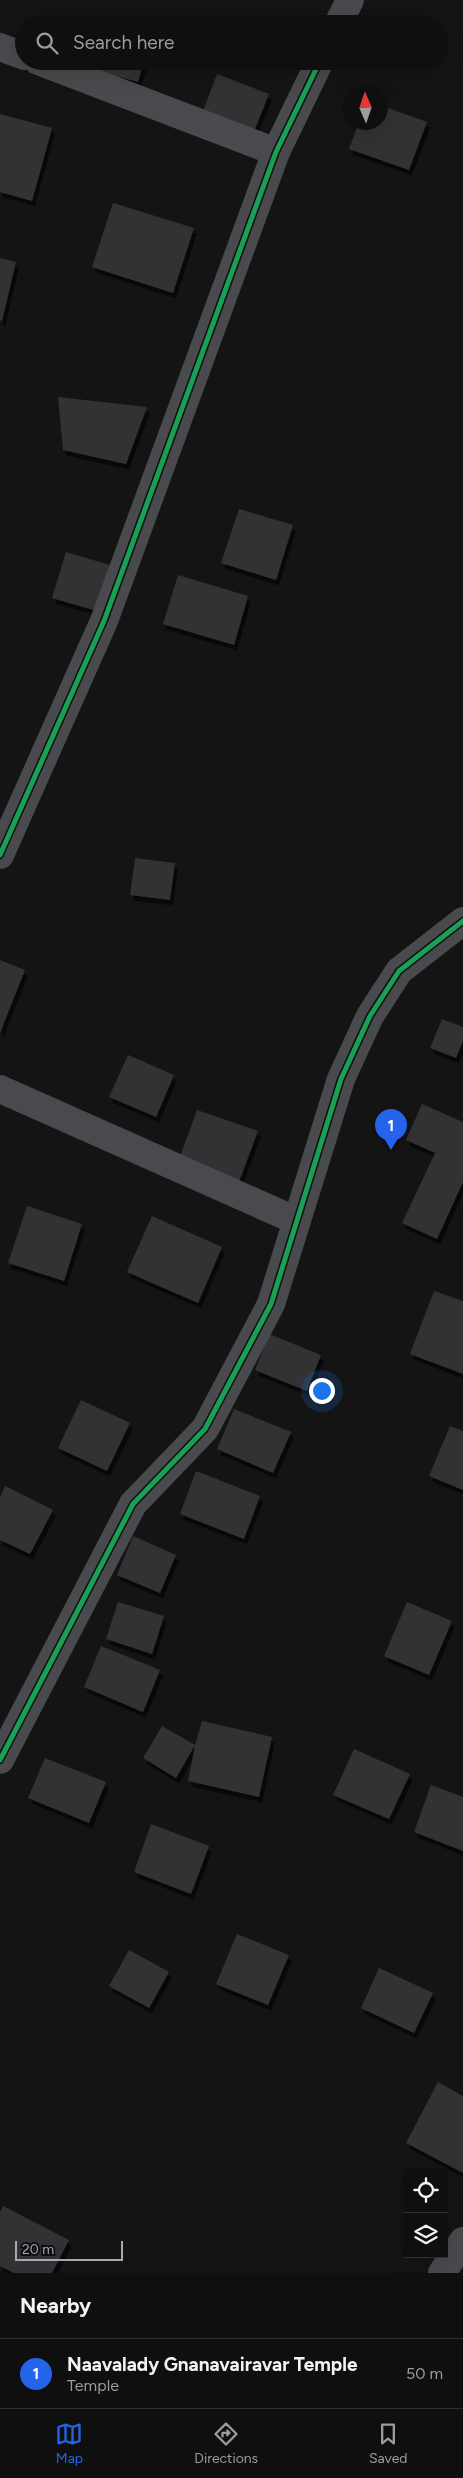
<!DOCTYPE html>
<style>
body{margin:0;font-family:Figtree,sans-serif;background:#1d1d1e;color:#f1f3f6}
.controls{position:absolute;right:15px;bottom:15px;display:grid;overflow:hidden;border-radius:0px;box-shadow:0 5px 20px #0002}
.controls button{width:45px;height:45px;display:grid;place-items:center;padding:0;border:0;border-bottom:1px solid #2f2f30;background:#0f0f10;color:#f1f3f6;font:25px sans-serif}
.compass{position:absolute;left:343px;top:85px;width:45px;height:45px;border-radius:50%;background:#0f0f10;box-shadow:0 5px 20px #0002;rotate:358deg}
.scale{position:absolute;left:15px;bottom:12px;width:108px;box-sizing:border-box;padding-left:5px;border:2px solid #a5a9b6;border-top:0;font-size:14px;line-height:18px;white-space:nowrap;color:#a5a9b6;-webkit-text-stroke:4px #0f0f10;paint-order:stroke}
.you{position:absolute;left:321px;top:1390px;width:18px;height:18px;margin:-12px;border:4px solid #fff;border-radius:50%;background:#1a73e8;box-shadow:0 0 0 8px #1a73e833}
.badge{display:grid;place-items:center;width:32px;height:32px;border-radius:50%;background:#2563eb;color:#fff;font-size:16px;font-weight:700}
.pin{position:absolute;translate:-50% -41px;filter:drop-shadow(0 1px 2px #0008)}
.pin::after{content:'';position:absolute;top:26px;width:18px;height:15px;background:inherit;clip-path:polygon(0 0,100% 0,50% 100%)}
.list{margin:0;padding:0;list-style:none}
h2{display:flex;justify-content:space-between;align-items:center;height:65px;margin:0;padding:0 20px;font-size:21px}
h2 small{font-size:16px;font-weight:400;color:#9b9c9f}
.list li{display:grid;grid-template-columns:32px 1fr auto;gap:15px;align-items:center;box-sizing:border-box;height:70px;padding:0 20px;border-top:1px solid #2f2f30}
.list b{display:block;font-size:19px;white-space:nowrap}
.list p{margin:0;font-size:16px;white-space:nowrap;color:#9b9c9f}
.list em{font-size:16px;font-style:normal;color:#9b9c9f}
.icon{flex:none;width:28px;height:28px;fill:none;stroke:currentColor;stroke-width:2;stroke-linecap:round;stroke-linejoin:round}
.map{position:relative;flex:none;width:463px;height:2273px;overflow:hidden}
.search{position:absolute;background:#0f0f10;box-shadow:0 5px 20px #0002;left:15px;right:15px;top:15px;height:55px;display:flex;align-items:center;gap:12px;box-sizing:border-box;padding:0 18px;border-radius:28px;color:#9b9c9f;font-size:19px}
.sheet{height:135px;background:#0f0f10}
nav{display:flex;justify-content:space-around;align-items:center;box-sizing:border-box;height:70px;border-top:1px solid #2f2f30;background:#0f0f10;font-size:14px;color:#9b9c9f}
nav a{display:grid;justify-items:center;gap:2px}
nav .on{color:#2563eb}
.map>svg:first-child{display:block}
.building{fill:#323234;filter:url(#shadow)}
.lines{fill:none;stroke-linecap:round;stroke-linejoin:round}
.street{stroke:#494a4d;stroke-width:28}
.cycleway-casing{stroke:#0f0f10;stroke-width:8}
.cycleway{stroke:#1a9f57;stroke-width:5}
</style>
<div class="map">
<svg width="463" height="2273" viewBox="0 0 463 2273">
<defs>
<filter id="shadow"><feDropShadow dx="3" dy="5.5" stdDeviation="0" flood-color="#0009"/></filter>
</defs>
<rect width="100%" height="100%" fill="#141415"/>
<g class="building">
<polygon points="105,61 144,61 138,82 102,72"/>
<polygon points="217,74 269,94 253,134 202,114"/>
<polygon points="380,105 427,122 409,170 349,149 359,122 380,122"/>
<polygon points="0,114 52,128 32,201 0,192"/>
<polygon points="113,203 194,228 173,293 92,267"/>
<polygon points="0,258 16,262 2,321 0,320"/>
<polygon points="58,397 147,407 126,464 63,450"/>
<polygon points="239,509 293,525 276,580 221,563"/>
<polygon points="66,552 110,565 97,611 52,598"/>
<polygon points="178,575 248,596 234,645 163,624"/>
<polygon points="135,858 175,863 170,900 130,895"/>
<polygon points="0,960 25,970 0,1033"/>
<polygon points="442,1019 463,1027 463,1041 456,1058 430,1048"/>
<polygon points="128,1055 174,1075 156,1117 109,1097"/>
<polygon points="422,1104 463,1122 463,1182 437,1239 402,1223 435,1153 406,1140"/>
<polygon points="197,1110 258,1131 237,1187 177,1165"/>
<polygon points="27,1206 82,1224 64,1281 8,1263"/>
<polygon points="152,1216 222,1247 198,1303 127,1272"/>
<polygon points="434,1291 463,1301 463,1374 410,1354"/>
<polygon points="269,1334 321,1355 307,1391 255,1370"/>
<polygon points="81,1400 130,1423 107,1471 58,1448"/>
<polygon points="234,1409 291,1432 273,1473 217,1449"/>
<polygon points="450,1426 463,1431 463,1490 429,1476"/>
<polygon points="196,1471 260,1496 244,1539 180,1514"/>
<polygon points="5,1486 53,1510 30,1554 0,1540 0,1497"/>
<polygon points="133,1536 176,1555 160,1593 117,1575"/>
<polygon points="118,1602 164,1616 152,1654 106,1639"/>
<polygon points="407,1602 452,1621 429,1675 384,1656"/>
<polygon points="101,1646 160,1670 143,1712 84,1687"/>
<polygon points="202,1721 272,1737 259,1797 188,1781 195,1745 176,1778 143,1758 162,1726 195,1745"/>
<polygon points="354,1749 410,1774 389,1819 333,1795"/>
<polygon points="45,1758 106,1782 89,1823 28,1798"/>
<polygon points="431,1785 463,1797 463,1851 414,1832"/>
<polygon points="151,1824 209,1846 191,1894 134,1872"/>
<polygon points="237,1934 289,1955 268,2005 216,1984"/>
<polygon points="129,1950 169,1972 149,2008 109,1986"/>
<polygon points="379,1968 433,1993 414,2033 361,2008"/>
<polygon points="438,2082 463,2096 463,2173 406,2143"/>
<polygon points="3,2206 69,2240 52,2273 14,2273 0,2266 0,2212"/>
</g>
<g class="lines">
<g class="street">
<polyline points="338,24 350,0"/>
<polyline points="0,47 24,56"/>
<polyline points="38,61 276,152"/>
<polyline points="0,855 104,621 276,152 320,61"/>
<polyline points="0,1089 297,1221"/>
<polyline points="0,1760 133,1504 205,1429 271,1304 341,1079 370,1016 399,971 463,921"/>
<polyline points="442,2273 463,2241"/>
</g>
<g class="cycleway-casing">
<g id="cycleway">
<polyline points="0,855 104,621 276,152 320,61"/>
<polyline points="0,1760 133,1504 205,1429 271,1304 341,1079 370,1016 399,971 463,921"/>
</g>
</g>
<use href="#cycleway" class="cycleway"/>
</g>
</svg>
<div class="controls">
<button><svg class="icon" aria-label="locate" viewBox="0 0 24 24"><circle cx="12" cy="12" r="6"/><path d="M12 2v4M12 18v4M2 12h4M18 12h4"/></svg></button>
<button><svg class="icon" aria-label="layers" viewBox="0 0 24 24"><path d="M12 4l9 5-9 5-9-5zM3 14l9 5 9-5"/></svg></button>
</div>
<svg class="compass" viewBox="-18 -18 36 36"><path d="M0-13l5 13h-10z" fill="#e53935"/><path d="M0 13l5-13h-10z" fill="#9b9c9f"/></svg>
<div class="scale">20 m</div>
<div class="you"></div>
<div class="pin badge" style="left:391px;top:1150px">1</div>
<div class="search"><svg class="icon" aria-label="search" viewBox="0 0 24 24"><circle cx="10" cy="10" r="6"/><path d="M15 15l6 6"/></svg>Search here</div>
</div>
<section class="sheet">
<h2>Nearby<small></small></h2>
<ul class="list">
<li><span class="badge">1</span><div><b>Naavalady Gnanavairavar Temple</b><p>Temple</p></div><em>50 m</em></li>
</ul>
</section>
<nav>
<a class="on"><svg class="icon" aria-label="map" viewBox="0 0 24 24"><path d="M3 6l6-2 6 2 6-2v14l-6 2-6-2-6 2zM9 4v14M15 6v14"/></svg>Map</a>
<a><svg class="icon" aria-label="directions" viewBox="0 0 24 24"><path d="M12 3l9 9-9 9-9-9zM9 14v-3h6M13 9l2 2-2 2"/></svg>Directions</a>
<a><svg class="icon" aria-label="saved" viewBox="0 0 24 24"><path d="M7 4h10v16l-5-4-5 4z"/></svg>Saved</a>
</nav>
